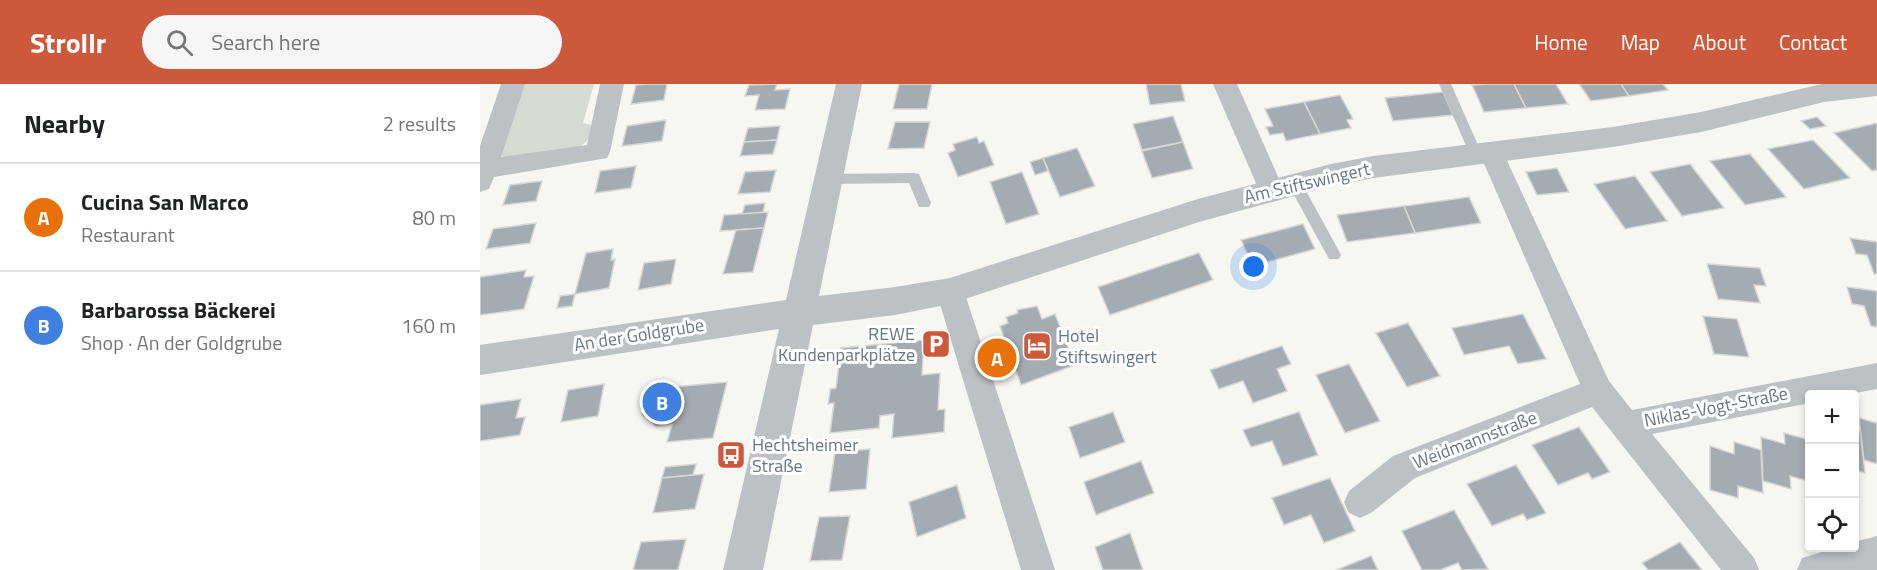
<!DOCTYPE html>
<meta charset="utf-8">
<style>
body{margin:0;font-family:"Titillium Web",sans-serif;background:#f6f6f6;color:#202124}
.controls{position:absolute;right:18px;bottom:18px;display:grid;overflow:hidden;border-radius:6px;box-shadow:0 3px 9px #0003}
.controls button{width:54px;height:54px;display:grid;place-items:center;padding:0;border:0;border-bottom:2px solid #e0e0e0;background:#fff;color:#202124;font:30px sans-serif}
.you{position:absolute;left:774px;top:183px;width:21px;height:21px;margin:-15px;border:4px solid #fff;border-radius:50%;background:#1a73e8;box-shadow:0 0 0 9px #1a73e833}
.badge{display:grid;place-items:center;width:39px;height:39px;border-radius:50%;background:#cc593c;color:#fff;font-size:20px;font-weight:700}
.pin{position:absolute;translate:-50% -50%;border:3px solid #fff;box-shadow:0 2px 6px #0006}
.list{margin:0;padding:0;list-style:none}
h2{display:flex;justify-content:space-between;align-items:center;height:78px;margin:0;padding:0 24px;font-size:26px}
h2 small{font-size:20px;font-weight:400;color:#757577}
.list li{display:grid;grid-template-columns:39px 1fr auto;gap:18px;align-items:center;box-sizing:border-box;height:108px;padding:0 24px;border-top:2px solid #e0e0e0}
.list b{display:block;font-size:22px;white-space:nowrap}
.list p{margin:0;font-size:20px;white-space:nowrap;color:#757577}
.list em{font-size:20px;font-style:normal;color:#757577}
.icon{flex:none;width:33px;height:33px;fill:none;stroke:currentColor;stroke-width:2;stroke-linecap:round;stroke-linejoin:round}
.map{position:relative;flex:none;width:1397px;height:486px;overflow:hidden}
header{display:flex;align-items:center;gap:36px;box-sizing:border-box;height:84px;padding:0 30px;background:#cc593c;color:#fff}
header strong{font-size:28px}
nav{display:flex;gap:33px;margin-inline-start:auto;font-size:21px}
.search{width:420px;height:54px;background:#f6f6f6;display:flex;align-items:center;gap:15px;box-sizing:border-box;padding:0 21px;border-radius:33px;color:#757577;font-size:22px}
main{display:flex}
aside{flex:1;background:#fff}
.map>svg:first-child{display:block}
.green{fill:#d5dad3}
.building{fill:#a5acb1;stroke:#d7d7d5;stroke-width:1.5}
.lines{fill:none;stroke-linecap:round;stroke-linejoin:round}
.service{fill:#bdc1c4;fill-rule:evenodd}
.minor{fill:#bdc1c4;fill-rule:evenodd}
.tertiary{fill:#bdc1c4;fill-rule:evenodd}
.labels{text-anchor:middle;stroke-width:6;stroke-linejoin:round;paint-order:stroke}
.street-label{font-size:18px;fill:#697680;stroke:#fff}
.poi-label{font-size:18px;fill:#697680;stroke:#fff;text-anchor:start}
</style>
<header>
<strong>Strollr</strong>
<div class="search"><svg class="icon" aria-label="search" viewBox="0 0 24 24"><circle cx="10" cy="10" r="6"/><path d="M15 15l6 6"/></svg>Search here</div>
<nav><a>Home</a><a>Map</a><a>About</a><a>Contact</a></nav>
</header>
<main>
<aside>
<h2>Nearby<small>2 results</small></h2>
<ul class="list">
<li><span class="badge" style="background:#e8710a">A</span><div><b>Cucina San Marco</b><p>Restaurant</p></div><em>80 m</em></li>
<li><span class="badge" style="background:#3f7fe0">B</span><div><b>Barbarossa Bäckerei</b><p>Shop · An der Goldgrube</p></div><em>160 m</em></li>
</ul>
</aside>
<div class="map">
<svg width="1397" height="486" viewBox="0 0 1397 486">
<rect width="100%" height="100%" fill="#f6f6f3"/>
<polygon class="green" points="45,0 114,0 103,39 116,42 113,51 101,62 37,76 17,71"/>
<g class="building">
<polygon points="167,0 187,0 184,16 151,20 156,1"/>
<polygon points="297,0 295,6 310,5 305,25 275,26 279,11 265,12 269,1"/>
<polygon points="419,0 452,0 447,25 413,25"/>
<polygon points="666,0 701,0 705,17 670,21"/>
<polygon points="1008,0 1034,0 1046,24 1004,28 992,1"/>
<polygon points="1034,0 1076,0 1088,20 1046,24"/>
<polygon points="1099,0 1141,0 1149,12 1111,17"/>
<polygon points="1141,0 1183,0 1188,6 1149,12"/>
<polygon points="963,8 973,31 913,37 905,14"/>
<polygon points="860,11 873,35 867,36 871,44 840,50 824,18"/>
<polygon points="824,18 840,50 806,57 803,49 790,51 786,43 793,42 785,25"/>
<polygon points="693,32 703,58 662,66 653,40"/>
<polygon points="1337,33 1346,42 1330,45 1321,37"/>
<polygon points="186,36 182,57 142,62 147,42"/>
<polygon points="415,38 450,38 444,64 408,65"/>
<polygon points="1397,39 1397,86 1392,87 1354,49"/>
<polygon points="300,42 297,56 264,58 268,44"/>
<polygon points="497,53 499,59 504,57 514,81 478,93 468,69 475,66 473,60"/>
<polygon points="297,56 293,70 260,72 264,58"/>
<polygon points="1333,56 1370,94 1324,105 1288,65"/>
<polygon points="703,58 713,85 672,94 662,67"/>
<polygon points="597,64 615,102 580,113 563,74"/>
<polygon points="1270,70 1306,113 1265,121 1230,77"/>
<polygon points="563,74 568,87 555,91 550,78"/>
<polygon points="1210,80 1244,124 1202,132 1170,88"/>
<polygon points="156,82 151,104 115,109 120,87"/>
<polygon points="1077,84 1089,108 1057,111 1046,88"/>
<polygon points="296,86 290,108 258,110 265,88"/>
<polygon points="542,88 559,130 526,140 510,98"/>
<polygon points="1155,92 1187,137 1145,145 1114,100"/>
<polygon points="62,97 56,117 23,121 30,101"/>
<polygon points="989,113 1001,139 935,149 924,122"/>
<polygon points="285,119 283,129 262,130 265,121"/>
<polygon points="924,122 935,149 867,158 857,131"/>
<polygon points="288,128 284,144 240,147 244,131"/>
<polygon points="56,139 50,159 6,165 13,145"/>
<polygon points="823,140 835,165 773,182 761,156"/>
<polygon points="284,144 273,188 243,190 256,146"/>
<polygon points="1370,154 1397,158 1397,190 1394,190 1387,171 1376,170"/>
<polygon points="133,165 131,176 135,175 129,204 95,210 106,169"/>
<polygon points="719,169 733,196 630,231 618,203"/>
<polygon points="196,175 191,200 158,206 164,179"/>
<polygon points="1227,180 1280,184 1286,202 1274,201 1280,219 1238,215"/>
<polygon points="46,186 44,193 54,192 44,225 0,231 0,193"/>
<polygon points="1367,203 1397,207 1397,243 1391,242 1384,222 1372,220"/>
<polygon points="95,210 92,222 77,224 80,212"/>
<polygon points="557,222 562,235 575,230 595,281 541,301 520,242 528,239 526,233 538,229 537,226"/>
<polygon points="1043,230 1066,275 1038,280 1029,262 984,271 972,244"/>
<polygon points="1223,232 1257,235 1269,273 1234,270"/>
<polygon points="928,239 960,292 927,303 896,249"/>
<polygon points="444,256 442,291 460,289 458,326 465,325 464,348 412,354 414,330 400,332 399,344 350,349 354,319 348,320 350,308 350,305 356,304 361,264"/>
<polygon points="802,262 811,280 797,285 807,307 773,319 763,297 739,305 730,286"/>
<polygon points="869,280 900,337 865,349 836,291"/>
<polygon points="247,298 233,354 187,358 192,341 176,343 162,331 170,305"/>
<polygon points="124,300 118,332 81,338 88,306"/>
<polygon points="41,315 36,334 45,333 40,351 0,357 0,321"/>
<polygon points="633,328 645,358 600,374 589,343"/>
<polygon points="819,328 838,371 803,382 792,357 771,363 763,346"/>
<polygon points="1379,334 1397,339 1397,380 1384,376"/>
<polygon points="1099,343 1130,388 1112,395 1108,389 1078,401 1052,361"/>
<polygon points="1374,345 1380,347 1385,389 1374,386"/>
<polygon points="1304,349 1330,356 1330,398 1310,392 1311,405 1283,397 1281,353 1305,360"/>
<polygon points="1254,358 1281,366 1283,409 1258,402 1258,414 1230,406 1230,362 1254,370"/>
<polygon points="390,365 386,405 349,408 355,368"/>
<polygon points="661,377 674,409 616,431 604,398"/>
<polygon points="216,380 213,391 182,394 185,383"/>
<polygon points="1036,381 1066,429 1047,436 1043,430 1012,442 987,400"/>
<polygon points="224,390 215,425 173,429 182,394"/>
<polygon points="850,394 875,447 844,459 831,431 804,441 792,414"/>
<polygon points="477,401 486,434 437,453 429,418"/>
<polygon points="974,426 1008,485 982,486 978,479 960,486 942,486 922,447"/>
<polygon points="370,432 362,476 330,477 339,433"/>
<polygon points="650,449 663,486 623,486 615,463"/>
<polygon points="206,455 198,486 153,486 161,458"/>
<polygon points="1200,458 1222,486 1168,486 1162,479"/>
<polygon points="891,472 898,486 856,486"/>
</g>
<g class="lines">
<g class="service">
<polygon points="959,0 971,0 1002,70 1001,73 991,73"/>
<polygon points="434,89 439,90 451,119 449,123 439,123 429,99 348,100 341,95 348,90"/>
<polygon points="815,95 820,96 859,167 861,171 859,175 849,175 808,100"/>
</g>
<g class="minor">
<polygon points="21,0 45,0 21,73 107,61 120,0 144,0 130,68 127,74 14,93 9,105 0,108 0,62"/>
<polygon points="733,0 757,0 804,106 800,113 791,116 782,113"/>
<polygon points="1011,59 1020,62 1023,68 1129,297 1152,326 1397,279 1397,305 1370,310 1330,310 1330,319 1172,350 1274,474 1279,486 1241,486 1112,323 935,394 891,429 880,434 869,429 864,418 869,407 913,372 1100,300 999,68 1002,62"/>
<polygon points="470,195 480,199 484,207 575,486 541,486 456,207 460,199"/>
<polygon points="1397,452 1397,486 1317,486 1322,474 1355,464 1374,464 1374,458"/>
</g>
<polygon class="tertiary" points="356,0 382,0 339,212 415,203 470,194 718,115 851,80 893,72 1133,43 1221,28 1342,0 1397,0 1397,12 1344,18 1221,48 1133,63 893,94 851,102 719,138 470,220 415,231 333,241 283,486 243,486 299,245 0,291 0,261 306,216"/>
</g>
<defs>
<g id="parking-square" transform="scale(1.5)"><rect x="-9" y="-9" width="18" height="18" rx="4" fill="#cc593c" stroke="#fff"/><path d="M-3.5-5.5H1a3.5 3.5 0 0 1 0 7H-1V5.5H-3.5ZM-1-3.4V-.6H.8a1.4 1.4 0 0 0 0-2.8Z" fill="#fff"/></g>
<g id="hotel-square" transform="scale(1.5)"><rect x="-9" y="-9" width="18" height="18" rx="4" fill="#cc593c" stroke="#fff"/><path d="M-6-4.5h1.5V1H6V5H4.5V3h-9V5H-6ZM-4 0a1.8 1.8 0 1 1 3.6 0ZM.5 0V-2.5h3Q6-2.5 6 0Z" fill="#fff"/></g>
<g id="bus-square" transform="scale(1.5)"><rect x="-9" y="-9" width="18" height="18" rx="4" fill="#cc593c" stroke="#fff"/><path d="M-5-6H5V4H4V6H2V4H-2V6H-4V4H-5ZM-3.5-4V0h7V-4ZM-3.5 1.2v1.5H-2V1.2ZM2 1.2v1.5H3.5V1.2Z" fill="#fff"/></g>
</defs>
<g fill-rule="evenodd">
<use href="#parking-square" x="456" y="260"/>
<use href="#hotel-square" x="557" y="262"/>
<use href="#bus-square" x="251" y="371"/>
</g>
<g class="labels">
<g class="street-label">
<text transform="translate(827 99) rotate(-13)" y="6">Am Stiftswingert</text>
<text transform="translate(159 251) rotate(-9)" y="6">An der Goldgrube</text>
<text transform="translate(1236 323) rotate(-11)" y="6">Niklas-Vogt-Straße</text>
<text transform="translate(995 356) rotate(-21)" y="6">Weidmannstraße</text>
</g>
<g class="poi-label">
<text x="435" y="256" text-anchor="end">REWE<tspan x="435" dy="21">Kundenparkplätze</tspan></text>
<text x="578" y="258">Hotel<tspan x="578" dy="21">Stiftswingert</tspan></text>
<text x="272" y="367">Hechtsheimer<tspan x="272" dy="21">Straße</tspan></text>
</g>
</g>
</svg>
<div class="controls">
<button>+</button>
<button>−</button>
<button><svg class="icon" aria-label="locate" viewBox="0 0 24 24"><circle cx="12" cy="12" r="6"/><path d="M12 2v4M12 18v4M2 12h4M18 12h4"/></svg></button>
</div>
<div class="you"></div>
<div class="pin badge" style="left:517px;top:274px;background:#e8710a">A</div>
<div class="pin badge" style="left:182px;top:318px;background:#3f7fe0">B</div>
</div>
</main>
